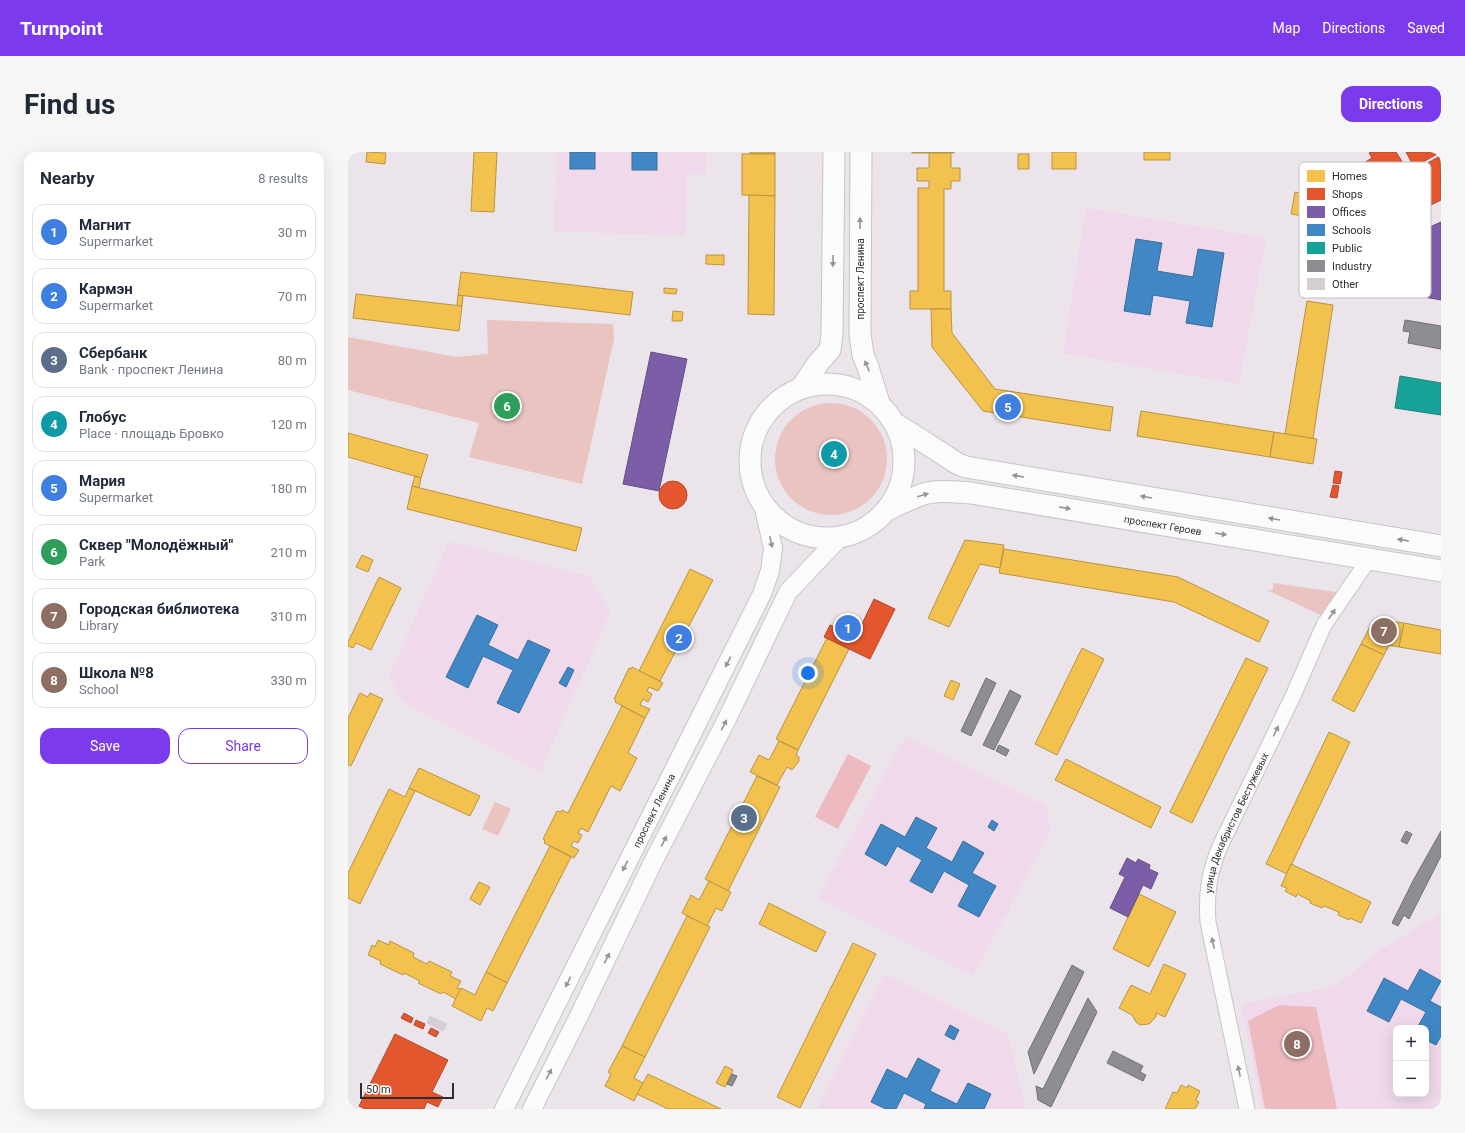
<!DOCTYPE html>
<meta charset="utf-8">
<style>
body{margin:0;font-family:Roboto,sans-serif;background:#f6f6f7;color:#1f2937}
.controls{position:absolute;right:12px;bottom:12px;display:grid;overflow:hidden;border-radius:8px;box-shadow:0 4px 16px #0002}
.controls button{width:36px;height:36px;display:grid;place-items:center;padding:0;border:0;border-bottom:1px solid #e0e1e3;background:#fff;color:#1f2937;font:20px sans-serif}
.scale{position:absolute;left:12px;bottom:10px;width:94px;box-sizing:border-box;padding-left:4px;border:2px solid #2e2e2e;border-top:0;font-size:11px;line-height:14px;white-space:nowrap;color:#2e2e2e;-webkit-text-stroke:3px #fff;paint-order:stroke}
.you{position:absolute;left:460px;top:521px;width:14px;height:14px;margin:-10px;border:3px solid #fff;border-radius:50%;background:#1a73e8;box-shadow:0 0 0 6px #1a73e833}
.badge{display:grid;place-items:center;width:26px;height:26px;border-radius:50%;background:#7c3aed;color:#fff;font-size:13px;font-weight:700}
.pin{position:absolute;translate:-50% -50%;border:2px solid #fff;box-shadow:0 1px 4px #0006}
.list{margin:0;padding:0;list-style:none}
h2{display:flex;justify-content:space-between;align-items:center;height:52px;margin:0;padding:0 16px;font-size:17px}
h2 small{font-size:13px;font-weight:400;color:#747a83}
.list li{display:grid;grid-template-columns:26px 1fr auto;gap:12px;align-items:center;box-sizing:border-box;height:56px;margin:0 8px 8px;padding:0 8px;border:1px solid #e0e1e3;border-radius:12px}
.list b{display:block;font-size:15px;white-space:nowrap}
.list p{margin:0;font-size:13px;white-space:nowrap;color:#747a83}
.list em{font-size:13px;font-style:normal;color:#747a83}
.actions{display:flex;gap:8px;padding:12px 16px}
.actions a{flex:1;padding:9px 0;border:1px solid #7c3aed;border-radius:12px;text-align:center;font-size:14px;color:#7c3aed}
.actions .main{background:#7c3aed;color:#fff}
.map{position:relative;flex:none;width:1093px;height:957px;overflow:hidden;border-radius:12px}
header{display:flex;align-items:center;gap:24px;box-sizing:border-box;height:56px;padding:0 20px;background:#7c3aed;color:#fff}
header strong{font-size:19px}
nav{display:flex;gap:22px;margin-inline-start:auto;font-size:14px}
.intro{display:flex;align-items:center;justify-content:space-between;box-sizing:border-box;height:96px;padding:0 24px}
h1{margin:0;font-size:28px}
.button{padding:10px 18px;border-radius:12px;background:#7c3aed;color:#fff;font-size:14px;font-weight:700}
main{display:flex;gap:24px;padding:0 24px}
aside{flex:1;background:#fff;border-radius:12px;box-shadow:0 4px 16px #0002}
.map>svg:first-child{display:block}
.education{fill:#efd9ea;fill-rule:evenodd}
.green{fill:#e9c4c0}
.pitch{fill:#edbac0}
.homes{fill:#f2c14e;stroke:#b79544}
.shops{fill:#e4572e;stroke:#ad4b2e}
.offices{fill:#7b5ea7;stroke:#645083}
.schools{fill:#3f88c5;stroke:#3a6d98}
.public{fill:#17a398;stroke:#1e8078}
.industry{fill:#8d8d92;stroke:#707074}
.building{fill:#d5ced3;stroke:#d7d0d6}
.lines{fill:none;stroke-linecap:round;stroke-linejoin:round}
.minor-casing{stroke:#c5c5c6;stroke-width:17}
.tertiary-casing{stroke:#c5c5c6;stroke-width:20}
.secondary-casing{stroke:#c5c5c6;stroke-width:23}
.minor{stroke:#fcfbfc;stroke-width:15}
.tertiary{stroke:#fcfbfc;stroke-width:18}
.secondary{stroke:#fcfbfc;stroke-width:21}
.oneway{fill:#959495}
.labels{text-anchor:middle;stroke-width:4;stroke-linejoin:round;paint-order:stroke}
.street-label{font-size:10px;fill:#2e2e2e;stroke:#fff}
.key{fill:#fff;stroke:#c0c0c0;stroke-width:1}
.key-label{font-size:11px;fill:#2e2e2e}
</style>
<header>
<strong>Turnpoint</strong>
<nav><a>Map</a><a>Directions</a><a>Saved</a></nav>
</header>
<div class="intro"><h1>Find us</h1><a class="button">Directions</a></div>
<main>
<aside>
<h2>Nearby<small>8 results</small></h2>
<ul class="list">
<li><span class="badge" style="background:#3f7fe0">1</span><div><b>Магнит</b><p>Supermarket</p></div><em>30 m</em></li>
<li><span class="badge" style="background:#3f7fe0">2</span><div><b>Кармэн</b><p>Supermarket</p></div><em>70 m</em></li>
<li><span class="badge" style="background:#5c6f8a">3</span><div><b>Сбербанк</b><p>Bank · проспект Ленина</p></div><em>80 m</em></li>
<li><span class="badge" style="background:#0f9aa8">4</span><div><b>Глобус</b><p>Place · площадь Бровко</p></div><em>120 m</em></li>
<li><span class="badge" style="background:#3f7fe0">5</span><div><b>Мария</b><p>Supermarket</p></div><em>180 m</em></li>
<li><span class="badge" style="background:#2e9e5b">6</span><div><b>Сквер &quot;Молодёжный&quot;</b><p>Park</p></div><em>210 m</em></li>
<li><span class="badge" style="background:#8d6e63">7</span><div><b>Городская библиотека</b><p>Library</p></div><em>310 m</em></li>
<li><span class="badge" style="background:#8d6e63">8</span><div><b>Школа №8</b><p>School</p></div><em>330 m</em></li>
</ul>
<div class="actions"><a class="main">Save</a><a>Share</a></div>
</aside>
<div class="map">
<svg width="1093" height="957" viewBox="0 0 1093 957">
<rect width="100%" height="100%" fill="#ece4eb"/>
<g class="education">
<polygon points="209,0 359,0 358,21 339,21 337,84 206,79"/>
<polygon points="738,56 918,86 891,232 715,201"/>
<polygon points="101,390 243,425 262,461 192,620 60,554 50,543 41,524"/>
<polygon points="557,585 698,654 703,679 625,824 470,746"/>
<path d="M1093 761V957H914L893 852 987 834 1032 798ZM1048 876H1078V942H1048Z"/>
<polygon points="536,822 659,882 665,900 677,957 469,957"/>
</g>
<g class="green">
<polygon points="139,168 265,172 266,187 234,332 121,305 131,271 0,238 0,185 109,205 140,202"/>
<circle cx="483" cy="307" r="56"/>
<polygon points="925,431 988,440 988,445 975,464 919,438 925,438"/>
<polygon points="147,650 163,657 150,684 134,677"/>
</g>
<g class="pitch">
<polygon points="500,602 523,614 490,677 467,665"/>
<polygon points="931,853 968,855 989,957 917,957 900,869"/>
</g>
<g class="homes">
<polygon points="19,0 38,1 37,12 18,10"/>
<polygon points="126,0 149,0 146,60 123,59"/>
<rect x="402" y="0" width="25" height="2"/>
<rect x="564" y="0" width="42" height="1"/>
<rect x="704" y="0" width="24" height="17"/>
<rect x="796" y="0" width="26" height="8"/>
<polygon points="581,1 603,1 603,16 612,16 612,29 603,29 603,37 596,37 596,139 603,139 603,157 562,157 562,139 570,139 570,36 581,36 581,29 569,29 569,16 581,16"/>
<polygon points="394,2 427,2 427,44 394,43"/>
<rect x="670" y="2" width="11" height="15"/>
<polygon points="969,34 990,38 985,69 943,62 947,40 968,44"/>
<polygon points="401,43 427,44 426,163 400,162"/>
<polygon points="358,103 376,103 376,113 358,112"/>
<polygon points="113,120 285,140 282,163 110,143"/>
<polygon points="316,136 329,137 328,142 316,141"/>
<polygon points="8,142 114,154 111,179 5,166"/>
<polygon points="110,143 115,144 114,154 109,153"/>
<polygon points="959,149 985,153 965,287 937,282"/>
<polygon points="583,157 603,157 604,181 647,237 765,255 762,279 635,259 584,195"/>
<polygon points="325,159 335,160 334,169 324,169"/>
<polygon points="793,259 926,280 922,305 789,284"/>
<polygon points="926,280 969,287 965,312 922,305"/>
<polygon points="0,281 80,303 73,326 0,305"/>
<polygon points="67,324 73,326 71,336 64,334"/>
<polygon points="64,334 234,376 228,399 59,357"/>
<polygon points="617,388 656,393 652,416 632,412 601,475 580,466"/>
<polygon points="656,397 830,425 921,469 911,490 826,450 651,421"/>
<polygon points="14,403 25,408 20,420 8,415"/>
<polygon points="342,417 365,428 312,529 291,519"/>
<polygon points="31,425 53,436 23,498 8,491 5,496 0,494 0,490"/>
<polygon points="1034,468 1056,471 1051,495 1041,493 1036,503 1013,492 1024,471"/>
<polygon points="1056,471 1093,478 1093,502 1051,495"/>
<polygon points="479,486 501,497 450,598 428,587"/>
<polygon points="1013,492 1036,503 1006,560 984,548"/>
<polygon points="734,496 756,507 709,603 687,592"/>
<polygon points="898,506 920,516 844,671 822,660"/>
<polygon points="284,515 315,531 310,539 301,535 299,539 304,542 300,550 295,547 292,553 302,557 297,566 267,550 268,548 266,547 281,516 283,517"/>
<polygon points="603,528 612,532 605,548 596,544"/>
<polygon points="12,541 20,545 22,541 35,547 3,614 0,613 0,566"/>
<polygon points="274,554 297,566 280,601 289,606 272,639 263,634 240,680 233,676 230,681 234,683 230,691 226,689 223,694 231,698 226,706 196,691 197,688 195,687 209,659 213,660 214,658 220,661"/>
<polygon points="981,580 1002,590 939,722 918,712"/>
<polygon points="431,589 450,598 448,603 451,605 451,609 444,618 439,615 429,633 402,620 411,603 421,608"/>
<polygon points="718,607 813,655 803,676 707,628"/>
<polygon points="71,616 132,644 122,664 61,636"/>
<polygon points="409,624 432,635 380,739 357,727"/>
<polygon points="61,636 67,639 12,752 0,746 0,721 41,637 57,645"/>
<polygon points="202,694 223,705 159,831 138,820"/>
<polygon points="943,712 1023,750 1013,771 1002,766 1001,768 990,763 991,760 976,754 974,756 962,751 963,749 949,742 948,745 937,739 939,736 933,734"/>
<polygon points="361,729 383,740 374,759 368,756 359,774 334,761 343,743 351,748"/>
<polygon points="131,730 142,735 132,753 122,747"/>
<polygon points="791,742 828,760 801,815 765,797"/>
<polygon points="421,751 478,780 468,800 411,772"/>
<polygon points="339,764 362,775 297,905 274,894"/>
<polygon points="30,788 41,793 42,789 66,801 65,805 79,812 81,809 104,820 102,824 113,829 109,836 113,837 108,847 95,840 93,842 70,831 72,829 56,821 55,823 32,812 33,809 20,803 24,793 27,795"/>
<polygon points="505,791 528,802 452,956 429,945"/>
<polygon points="816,812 838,822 817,865 808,861 808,865 801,872 792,873 788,870 784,863 771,856 783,833 802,842"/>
<polygon points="138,820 159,831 145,859 139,856 133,869 104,854 113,836 127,843"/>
<polygon points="274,894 297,905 286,926 295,931 286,949 257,934 263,922 260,920"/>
<polygon points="377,914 385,918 377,935 368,931"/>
<polygon points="300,922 373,957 320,957 289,942"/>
<polygon points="833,933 839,936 840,933 852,939 848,948 851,950 847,957 817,957 825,940 829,941"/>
</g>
<g class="shops">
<polygon points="1023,0 1048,0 1057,14 1027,33 1014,12 1024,6 1021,1"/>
<polygon points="1058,0 1090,0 1091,1 1066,15"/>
<polygon points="1092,4 1093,48 1083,53 1064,20"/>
<polygon points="987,319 994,320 992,332 985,331"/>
<circle cx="325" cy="343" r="14"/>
<polygon points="985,333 991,334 989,346 982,345"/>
<polygon points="526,447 547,457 522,507 476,485 482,473 487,475 492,466 512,476"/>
<polygon points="56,861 65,866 63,871 53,866"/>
<polygon points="68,868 77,872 75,877 66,873"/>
<polygon points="83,876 91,880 88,885 80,881"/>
<polygon points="47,882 100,908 84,940 95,945 90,955 79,950 76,957 17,957 11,954"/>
</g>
<g class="offices">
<polygon points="1093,70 1093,148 1065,143 1075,78"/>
<polygon points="303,200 339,207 311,339 275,332"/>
<polygon points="779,706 788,711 790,707 802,713 801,717 810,721 803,737 795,733 780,765 762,756 777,725 771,722"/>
</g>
<g class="schools">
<rect x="222" y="0" width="25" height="17"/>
<rect x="284" y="0" width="25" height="18"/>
<polygon points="788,87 814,91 809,119 845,125 850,97 876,101 864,175 838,171 842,149 805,143 802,163 776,159"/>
<polygon points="129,463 150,473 140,493 170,508 180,488 202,498 171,561 149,551 165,518 135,504 120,536 98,525"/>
<polygon points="220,515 226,518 218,535 211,531"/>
<polygon points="568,665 589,676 578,696 604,710 615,689 636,701 624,721 648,734 631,765 610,754 621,733 596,719 584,741 562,729 574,708 549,694 538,714 517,702 533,672 557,685"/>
<polygon points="644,668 650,672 646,679 640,675"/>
<polygon points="1072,817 1093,829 1082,849 1093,855 1093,884 1088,893 1078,888 1078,876 1069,876 1078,860 1053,847 1041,870 1019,859 1036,826 1060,839"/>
<polygon points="602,873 611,878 606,888 597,883"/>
<polygon points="570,906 592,918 582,939 609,952 620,931 643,942 636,957 576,957 578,952 556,941 548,957 538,957 523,950 539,917 559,927"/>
</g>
<polygon class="public" points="1052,224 1093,231 1093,263 1047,256"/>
<g class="industry">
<polygon points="1057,168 1093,174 1093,197 1060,191 1062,180 1055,179"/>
<polygon points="638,526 648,531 623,584 613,579"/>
<polygon points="662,538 673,544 646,598 635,593"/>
<polygon points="651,593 661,598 658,604 648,599"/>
<polygon points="1058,679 1064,682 1059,692 1053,689"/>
<polygon points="1093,679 1093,704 1061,767 1056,763 1050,774 1044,771 1066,727"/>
<polygon points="724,813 736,820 686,922 680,900"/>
<polygon points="740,846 749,860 703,955 690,948 688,934 695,937"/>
<polygon points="765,899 795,914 792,920 798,923 795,929 759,911"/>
<polygon points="384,922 389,924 384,934 379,932"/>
</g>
<polygon class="building" points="82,864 99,872 95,879 79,871"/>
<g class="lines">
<g class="minor-casing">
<g id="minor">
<path id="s1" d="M899 957 860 770C858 741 861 719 873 692L944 546 976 473 1021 407"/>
</g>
</g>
<g class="tertiary-casing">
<g id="tertiary">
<path id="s2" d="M156 957 414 442 422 419 425 396 415 352"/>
<polyline points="184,957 229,868 306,708 378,569 440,440 491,386"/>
</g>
</g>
<g class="secondary-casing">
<g id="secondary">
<polyline points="513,0 512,182 515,203 520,215 531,251"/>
<circle cx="479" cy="309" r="77"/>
<polyline points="454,235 471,210 482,198 484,182 486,0"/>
<polyline points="549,273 570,286 610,312 618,315 1093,394"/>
<path id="s3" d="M539 358C549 353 560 348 570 344 587 337 606 340 623 341L1093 419"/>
</g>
</g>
<use href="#minor" class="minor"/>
<use href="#tertiary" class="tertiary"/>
<use href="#secondary" class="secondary"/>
</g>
<defs><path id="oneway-solid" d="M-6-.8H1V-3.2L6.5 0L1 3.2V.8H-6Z"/></defs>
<g class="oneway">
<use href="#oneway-solid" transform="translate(512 71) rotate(-89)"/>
<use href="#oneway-solid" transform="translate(485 109) rotate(91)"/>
<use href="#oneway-solid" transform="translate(519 214) rotate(-112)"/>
<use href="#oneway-solid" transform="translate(670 324) rotate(-171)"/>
<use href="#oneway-solid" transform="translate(575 343) rotate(-16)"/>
<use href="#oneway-solid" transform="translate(798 345) rotate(-170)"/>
<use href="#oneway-solid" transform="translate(717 356) rotate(9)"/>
<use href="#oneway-solid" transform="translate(926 367) rotate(-170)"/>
<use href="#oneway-solid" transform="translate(873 382) rotate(9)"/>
<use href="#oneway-solid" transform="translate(1055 388) rotate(-171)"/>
<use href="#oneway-solid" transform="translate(423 390) rotate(78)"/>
<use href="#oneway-solid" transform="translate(984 462) rotate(-56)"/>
<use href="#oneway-solid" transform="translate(380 510) rotate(117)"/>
<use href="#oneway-solid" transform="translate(376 573) rotate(-63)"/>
<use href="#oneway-solid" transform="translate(928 579) rotate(-64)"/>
<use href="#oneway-solid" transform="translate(316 689) rotate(-63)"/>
<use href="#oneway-solid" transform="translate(277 714) rotate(116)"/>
<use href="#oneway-solid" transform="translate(865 791) rotate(-102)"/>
<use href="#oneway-solid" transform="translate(259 806) rotate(-64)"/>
<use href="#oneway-solid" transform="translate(220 830) rotate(116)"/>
<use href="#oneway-solid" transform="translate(891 919) rotate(-102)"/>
<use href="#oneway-solid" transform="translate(201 922) rotate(-63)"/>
</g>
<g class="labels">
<g class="street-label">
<text transform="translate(512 127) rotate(-90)" y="4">проспект Ленина</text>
<text dy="4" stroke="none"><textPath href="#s3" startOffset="282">проспект Героев</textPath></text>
<text dy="4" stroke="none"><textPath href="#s2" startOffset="334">проспект Ленина</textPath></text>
<text dy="4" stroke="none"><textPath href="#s1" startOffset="296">улица Декабристов Бестужевых</textPath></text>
</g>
</g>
<rect x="951" y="10" width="132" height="136" rx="6" class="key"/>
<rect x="959" y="18" width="18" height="12" fill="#f2c14e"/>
<rect x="959" y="36" width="18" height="12" fill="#e4572e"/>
<rect x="959" y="54" width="18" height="12" fill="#7b5ea7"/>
<rect x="959" y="72" width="18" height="12" fill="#3f88c5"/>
<rect x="959" y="90" width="18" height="12" fill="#17a398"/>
<rect x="959" y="108" width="18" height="12" fill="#8d8d92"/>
<rect x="959" y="126" width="18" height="12" fill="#d5ced3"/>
<g class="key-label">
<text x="984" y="28">Homes</text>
<text x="984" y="46">Shops</text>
<text x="984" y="64">Offices</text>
<text x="984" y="82">Schools</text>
<text x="984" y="100">Public</text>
<text x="984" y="118">Industry</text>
<text x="984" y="136">Other</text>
</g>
</svg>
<div class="controls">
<button>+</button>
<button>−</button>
</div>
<div class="scale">50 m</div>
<div class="you"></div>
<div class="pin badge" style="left:500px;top:476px;background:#3f7fe0">1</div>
<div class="pin badge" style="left:331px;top:486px;background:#3f7fe0">2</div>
<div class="pin badge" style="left:396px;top:666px;background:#5c6f8a">3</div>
<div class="pin badge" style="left:486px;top:302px;background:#0f9aa8">4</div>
<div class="pin badge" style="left:660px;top:255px;background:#3f7fe0">5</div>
<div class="pin badge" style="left:159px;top:254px;background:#2e9e5b">6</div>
<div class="pin badge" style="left:1036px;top:479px;background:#8d6e63">7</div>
<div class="pin badge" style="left:949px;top:892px;background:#8d6e63">8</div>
</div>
</main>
